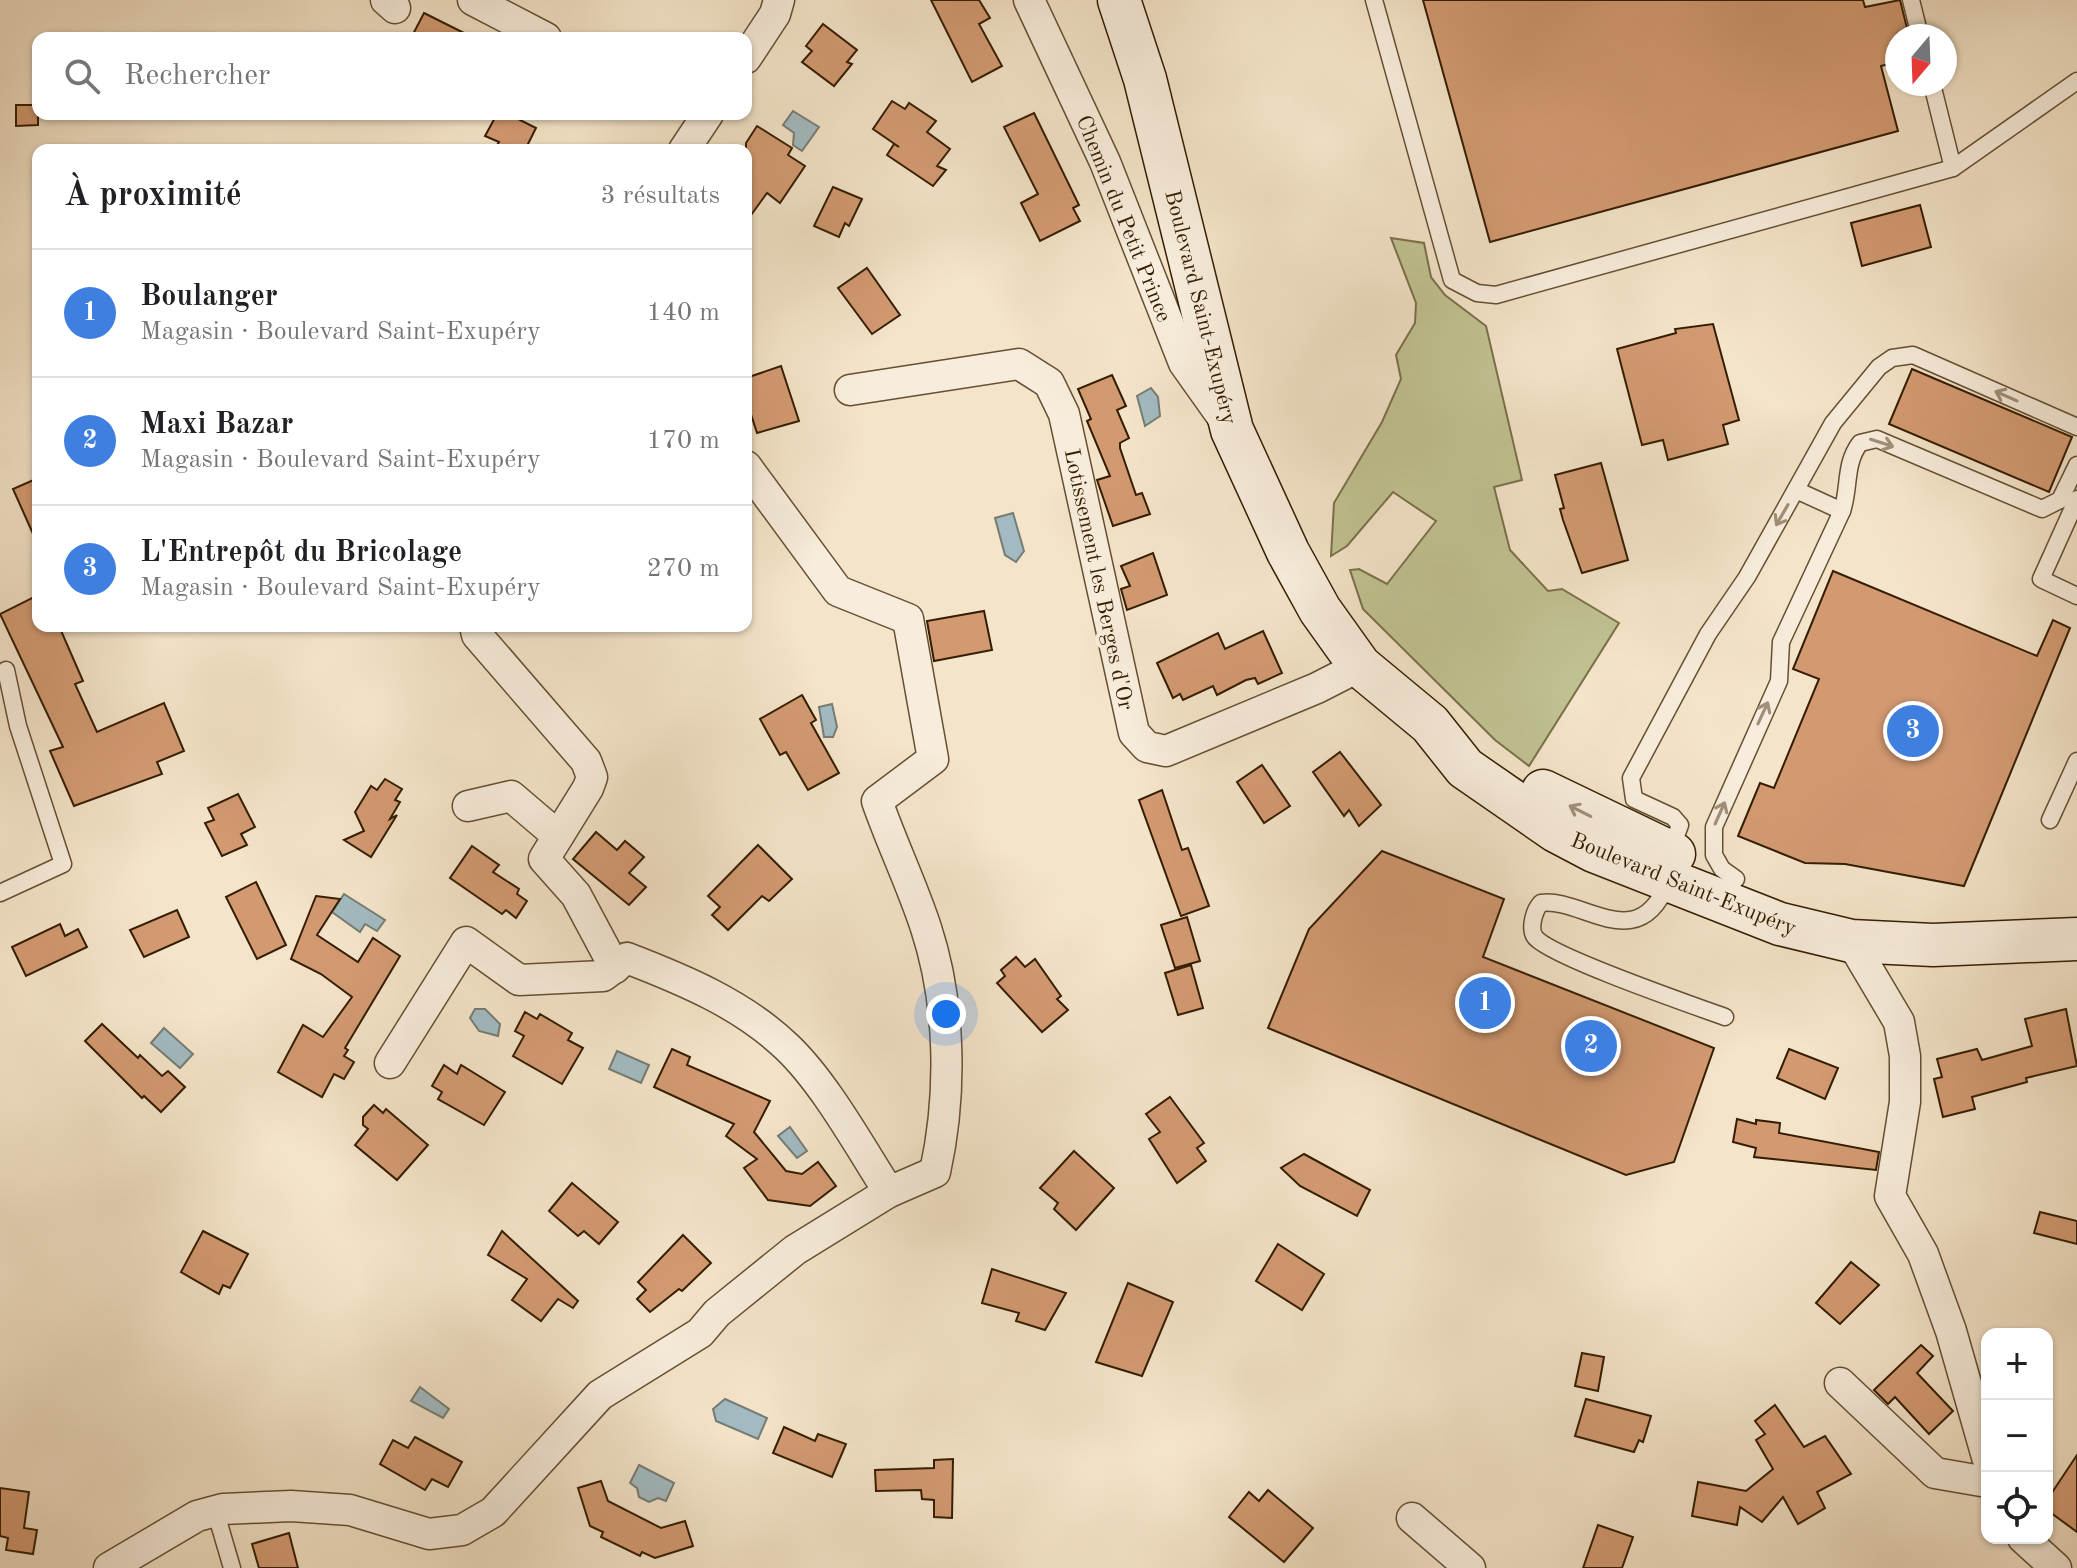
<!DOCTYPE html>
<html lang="fr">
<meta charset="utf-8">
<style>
body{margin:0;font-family:"Old Standard TT",serif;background:#f6f6f6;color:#202124}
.controls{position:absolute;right:24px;bottom:24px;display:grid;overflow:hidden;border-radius:16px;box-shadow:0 2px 6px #0004}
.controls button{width:72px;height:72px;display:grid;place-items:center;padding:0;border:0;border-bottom:2px solid #e0e0e0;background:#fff;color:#202124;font:40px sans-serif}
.compass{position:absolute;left:1885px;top:24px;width:72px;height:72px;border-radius:50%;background:#fff;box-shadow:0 2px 6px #0004;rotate:199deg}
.you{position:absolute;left:946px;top:1014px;width:28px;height:28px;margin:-20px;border:6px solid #fff;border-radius:50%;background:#1a73e8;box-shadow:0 0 0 12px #1a73e833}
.badge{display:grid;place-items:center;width:52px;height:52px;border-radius:50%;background:#d93025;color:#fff;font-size:26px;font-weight:700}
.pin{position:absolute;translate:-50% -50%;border:4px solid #fff;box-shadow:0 2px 8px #0006}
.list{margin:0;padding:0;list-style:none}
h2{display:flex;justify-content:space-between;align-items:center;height:104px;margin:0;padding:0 32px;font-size:34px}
h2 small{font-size:26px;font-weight:400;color:#757577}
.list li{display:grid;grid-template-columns:52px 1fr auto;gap:24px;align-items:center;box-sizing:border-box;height:128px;padding:0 32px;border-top:2px solid #e0e0e0}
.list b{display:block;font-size:30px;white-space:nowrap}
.list p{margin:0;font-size:26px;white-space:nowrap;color:#757577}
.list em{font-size:26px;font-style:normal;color:#757577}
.icon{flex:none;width:44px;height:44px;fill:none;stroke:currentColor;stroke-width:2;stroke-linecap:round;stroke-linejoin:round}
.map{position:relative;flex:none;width:2077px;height:1568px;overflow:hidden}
.search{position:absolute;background:#fff;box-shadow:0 2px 6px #0004;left:32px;top:32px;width:720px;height:88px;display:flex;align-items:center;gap:20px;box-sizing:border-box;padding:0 28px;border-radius:16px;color:#757577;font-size:30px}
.panel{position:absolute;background:#fff;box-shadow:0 2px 6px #0004;left:32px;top:144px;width:720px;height:488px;border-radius:16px}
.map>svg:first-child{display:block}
.green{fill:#c1c292;stroke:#7a7049;stroke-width:2}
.water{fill:#a2bbc2;stroke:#767c74;stroke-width:2}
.building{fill:#d39a72;stroke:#341d00;stroke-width:2}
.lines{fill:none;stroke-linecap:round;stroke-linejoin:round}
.lane-casing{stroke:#644f32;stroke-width:19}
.street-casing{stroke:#644f32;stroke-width:33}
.secondary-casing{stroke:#341d00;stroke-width:45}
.lane{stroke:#f8eddc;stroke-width:16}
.street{stroke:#f8eddc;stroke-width:30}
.secondary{stroke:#f8eddc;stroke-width:42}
.oneway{stroke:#a08f79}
.labels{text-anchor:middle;stroke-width:8;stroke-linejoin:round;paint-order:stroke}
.street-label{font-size:22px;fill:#341d00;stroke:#f8eddc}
</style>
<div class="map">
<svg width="2077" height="1568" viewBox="0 0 2077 1568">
<rect width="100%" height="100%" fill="#f4e4c9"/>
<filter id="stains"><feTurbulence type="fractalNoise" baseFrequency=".0025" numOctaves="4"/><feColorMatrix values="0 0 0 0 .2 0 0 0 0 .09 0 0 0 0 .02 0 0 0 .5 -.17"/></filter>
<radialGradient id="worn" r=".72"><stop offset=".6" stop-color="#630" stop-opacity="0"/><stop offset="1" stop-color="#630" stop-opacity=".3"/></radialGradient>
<polygon class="green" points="1391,238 1424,243 1431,277 1445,295 1486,326 1522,480 1494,487 1510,550 1548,591 1562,589 1619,623 1529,766 1495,740 1363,609 1350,570 1359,569 1387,584 1436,521 1393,492 1347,546 1331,556 1334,503 1382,422 1401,379 1396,355 1415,323 1416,303"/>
<g class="water">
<polygon points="793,111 819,127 802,151 793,145 794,133 783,125"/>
<polygon points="1151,388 1158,397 1160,416 1145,426 1137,396"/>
<polygon points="1013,513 1024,551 1016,562 1005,555 995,518"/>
<polygon points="832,704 837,727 833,737 824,737 819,707"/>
<polygon points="344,894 385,920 377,931 365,924 360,932 332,912"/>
<polygon points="475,1009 485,1009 500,1024 498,1036 479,1031 470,1018"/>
<polygon points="164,1028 193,1054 180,1068 151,1043"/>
<polygon points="617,1051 649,1065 641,1083 609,1069"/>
<polygon points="790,1127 807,1151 797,1158 778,1136"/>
<polygon points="420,1387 449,1409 443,1418 411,1401"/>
<polygon points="725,1399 767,1418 758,1439 716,1421 713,1409"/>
<polygon points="639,1465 674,1483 666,1501 658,1498 649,1502 639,1497 637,1488 630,1483"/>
</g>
<g class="building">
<polygon points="931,0 979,0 990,18 979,24 1002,66 972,82"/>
<polygon points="1423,0 1863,0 1865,7 1900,0 1909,36 1897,36 1897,62 1881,66 1898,131 1490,242"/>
<polygon points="424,13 474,38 411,38"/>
<polygon points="823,24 857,50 847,62 852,64 834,86 802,62 812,51 806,46"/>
<polygon points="892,101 905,109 909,103 936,121 927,132 950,149 937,166 946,170 933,186 887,155 894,144 899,147 873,129"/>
<polygon points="16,105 38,105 38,125 16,126"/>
<polygon points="1034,113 1079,205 1073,208 1080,221 1040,241 1021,203 1038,194 1004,127"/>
<polygon points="497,114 508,114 536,128 525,150 494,150 499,142 485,136"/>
<polygon points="757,126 792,148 788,155 805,166 780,203 767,193 746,222 746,143"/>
<polygon points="833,187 862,199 849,226 845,223 839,237 814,226"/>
<polygon points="1920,205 1931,247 1862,266 1851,223"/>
<polygon points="867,268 900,315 872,334 838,288"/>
<polygon points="1713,324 1739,420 1723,425 1728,444 1668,460 1663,440 1642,445 1617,349 1676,333 1675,329"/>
<polygon points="781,366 799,421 757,433 746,399 746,378"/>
<polygon points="1912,369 2072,437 2049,492 1889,424"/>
<polygon points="1112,375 1126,406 1117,410 1129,438 1120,443 1120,448 1136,495 1142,493 1150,514 1113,526 1097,480 1110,476 1087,421 1091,419 1078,389"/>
<polygon points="1601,463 1628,560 1582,573 1563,520 1560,509 1564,508 1555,475"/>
<polygon points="38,478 38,545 13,489"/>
<polygon points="1153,553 1167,595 1127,610 1121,589 1130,586 1121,566"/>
<polygon points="1833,571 2037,656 2053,620 2070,628 1964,886 1845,864 1805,863 1738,836 1760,783 1774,788 1819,679 1793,669"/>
<polygon points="38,595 38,626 59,626 83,681 75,684 97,732 164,703 184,751 157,762 162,774 74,806 50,751 63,747 0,614"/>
<polygon points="984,611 992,650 934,661 927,621"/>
<polygon points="1263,631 1282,673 1258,684 1255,678 1246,680 1217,695 1213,686 1183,700 1180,694 1173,698 1157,663 1218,633 1225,649"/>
<polygon points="802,695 816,720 811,723 839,773 808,790 786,752 780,755 760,719"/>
<polygon points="1340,752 1381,805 1359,826 1349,810 1344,816 1313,772"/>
<polygon points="1262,765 1290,806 1264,823 1237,782"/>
<polygon points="385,779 402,789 395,800 400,802 390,819 397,815 371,857 344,840 364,831 355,812 371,786 377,790"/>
<polygon points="1162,790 1182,850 1188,848 1209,906 1181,916 1139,800"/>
<polygon points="238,794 255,827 241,834 247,845 222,856 205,823 214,820 208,808"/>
<polygon points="596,832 617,850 625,841 644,857 629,873 646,887 629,905 573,859"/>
<polygon points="758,845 792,879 769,901 762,896 728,930 712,915 720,907 708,896"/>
<polygon points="472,846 499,865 493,872 519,889 517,894 527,901 516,918 506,910 502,914 450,878"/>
<polygon points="1382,851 1504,899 1483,957 1714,1048 1674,1162 1626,1175 1268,1028 1309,929"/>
<polygon points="256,882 286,945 257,959 226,897"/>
<polygon points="316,896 340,899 317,935 358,962 373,938 400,956 345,1048 348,1050 344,1056 354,1062 344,1079 334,1074 322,1097 278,1072 303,1025 323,1037 352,997 321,974 291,959"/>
<polygon points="177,910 189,937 144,957 130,930"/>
<polygon points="1187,917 1200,961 1175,968 1161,925"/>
<polygon points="60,924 65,936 78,929 87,947 26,976 12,947"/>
<polygon points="1016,957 1025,967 1035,959 1061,996 1057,999 1068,1010 1042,1032 997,983 1005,976 1001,970"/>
<polygon points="1191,965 1203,1008 1178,1015 1165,973"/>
<polygon points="2066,1009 2077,1066 2026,1078 2027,1082 1972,1097 1975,1109 1943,1117 1934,1079 1942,1077 1937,1059 1977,1049 1982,1060 2032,1046 2025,1019"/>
<polygon points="525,1012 537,1019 540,1014 572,1033 568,1040 583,1048 562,1084 513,1056 524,1036 515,1031"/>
<polygon points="102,1024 138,1058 140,1055 162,1076 168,1071 185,1087 161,1112 144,1096 142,1098 85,1041"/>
<polygon points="672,1049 690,1057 687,1065 770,1101 754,1132 786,1171 802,1174 818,1162 836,1186 810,1206 768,1200 744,1168 757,1159 726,1136 734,1124 654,1087"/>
<polygon points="1789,1049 1838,1068 1825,1099 1777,1078"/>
<polygon points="444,1065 457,1074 461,1065 505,1092 484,1125 438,1099 442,1092 432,1086"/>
<polygon points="1170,1097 1204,1143 1197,1148 1206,1161 1177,1183 1149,1139 1160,1132 1146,1114"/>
<polygon points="374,1105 383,1113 386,1109 428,1145 397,1180 355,1145 368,1129 363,1125 363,1117"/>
<polygon points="1737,1119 1756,1124 1756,1120 1780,1123 1779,1133 1879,1152 1876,1170 1754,1157 1756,1148 1733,1142"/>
<polygon points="1074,1151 1114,1188 1076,1230 1054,1209 1058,1203 1040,1188"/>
<polygon points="1304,1154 1370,1190 1357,1216 1300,1186 1281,1168"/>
<polygon points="572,1183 618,1222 599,1244 584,1231 578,1236 549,1211"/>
<polygon points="2040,1212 2077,1221 2077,1244 2034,1233"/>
<polygon points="203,1231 248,1254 230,1288 223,1285 219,1294 181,1272"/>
<polygon points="502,1231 578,1301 573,1308 558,1299 541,1321 512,1300 527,1279 488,1255"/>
<polygon points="683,1235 711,1263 682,1291 679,1289 650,1312 637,1299 646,1290 638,1282"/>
<polygon points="1278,1244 1324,1274 1302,1310 1256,1281"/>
<polygon points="1851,1262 1879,1285 1840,1324 1816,1303"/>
<polygon points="992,1269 1066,1293 1045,1330 1016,1321 1019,1313 982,1303"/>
<polygon points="1128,1283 1173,1302 1142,1376 1096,1362"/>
<polygon points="1921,1345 1933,1356 1917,1373 1953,1411 1929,1434 1895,1397 1888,1404 1874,1390"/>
<polygon points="1582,1353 1604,1357 1598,1391 1575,1386"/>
<polygon points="1586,1399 1651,1416 1643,1442 1639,1440 1634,1452 1575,1436"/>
<polygon points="1775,1405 1804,1447 1825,1436 1851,1474 1817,1492 1825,1508 1798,1524 1783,1497 1762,1522 1740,1507 1737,1525 1692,1516 1698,1482 1746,1491 1773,1469 1756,1440 1765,1434 1755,1421"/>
<polygon points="784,1427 815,1441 818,1434 846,1444 832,1477 773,1453"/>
<polygon points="415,1437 462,1462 448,1487 432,1479 425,1490 380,1464 393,1440 408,1448"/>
<polygon points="2077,1455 2077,1532 2047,1510 2047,1500"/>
<polygon points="953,1459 952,1518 934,1517 934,1500 922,1499 921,1490 876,1491 875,1470 934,1468 934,1460"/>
<polygon points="601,1481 608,1501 661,1528 685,1521 693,1546 655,1558 642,1552 640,1556 601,1537 603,1532 590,1526 578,1488"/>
<polygon points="0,1488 29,1492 24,1528 37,1530 33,1554 6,1550 8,1538 0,1536"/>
<polygon points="1268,1490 1313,1528 1284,1562 1229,1517 1249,1492 1259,1501"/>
<polygon points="1598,1525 1633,1537 1622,1568 1583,1568"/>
<polygon points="289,1533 298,1568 259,1568 252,1544"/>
</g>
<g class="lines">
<g class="lane-casing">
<g id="lane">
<polyline points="1374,0 1452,280 1477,293 1496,295 1953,168 2077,81"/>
<polyline points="1911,0 1920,36"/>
<polyline points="1932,84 1953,168"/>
<polyline points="1796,490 1842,511"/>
<polyline points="2077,499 2041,579 2077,596"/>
<polyline points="2050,820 2077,761"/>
<polyline points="1660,841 1676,836 1680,825 1673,817 1634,799 1631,778 1708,634 1747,577 1833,423 1879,367 1892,358 1913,355 2077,427"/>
<path d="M1736 879 1722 869 1714 855V827L1779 681 1781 642 1842 511C1850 488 1844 464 1860 443L1877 439 2042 509 2060 500 2077 465"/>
<path d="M1668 882C1638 958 1583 897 1541 903 1534 910 1529 929 1535 937 1549 956 1695 1006 1725 1017"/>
<polyline points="0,893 63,864 18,726 6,670"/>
<polyline points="215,1510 232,1568"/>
</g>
</g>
<g class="street-casing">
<g id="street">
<polyline points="386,0 395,8"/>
<polyline points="473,0 546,38"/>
<polyline points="1029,0 1105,162 1184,363 1221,415"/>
<polyline points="746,58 775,14 779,0"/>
<polyline points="684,150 708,114"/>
<polyline points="850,390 1019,364 1049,383 1064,414 1134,733 1147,747 1166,751 1317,688 1360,666"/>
<polyline points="475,626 477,635 586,761 592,777 588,788 544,859 576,895 615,968"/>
<polyline points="468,806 511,796 558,836"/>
<polyline points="1851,941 1899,1022 1905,1056 1905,1102 1890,1196 1923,1254 1951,1331 1987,1457"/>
<path d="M390 1063 466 942 519 980 603 976 627 958C684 980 742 1004 787 1047 825 1083 860 1147 889 1192"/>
<polyline points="1840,1383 1935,1473 1987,1482"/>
<polyline points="1412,1518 1470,1568"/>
<polyline points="2023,1538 2056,1568"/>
<path d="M109 1568 197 1516 223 1509 291 1506 350 1510 429 1534 462 1530 493 1512 600 1395 700 1333 717 1313 795 1250 889 1192 935 1172C952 1095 951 1004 926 928 912 885 892 844 877 801L933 759 908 619 838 591 746 466"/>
</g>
</g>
<g class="secondary-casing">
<g id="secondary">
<polyline points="1119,0 1145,79 1232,430 1288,552 1320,610 1360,666 1430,724 1465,768 1556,831 1594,851 1780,924 1851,941 1933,945 2077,939"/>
<polyline points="1543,791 1674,854"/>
</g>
</g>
<use href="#lane" class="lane"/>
<use href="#street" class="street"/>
<use href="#secondary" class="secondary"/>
</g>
<defs><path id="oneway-shaft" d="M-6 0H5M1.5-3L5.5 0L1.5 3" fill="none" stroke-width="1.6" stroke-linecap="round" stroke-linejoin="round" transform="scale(2)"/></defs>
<g class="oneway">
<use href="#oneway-shaft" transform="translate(2006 396) rotate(-156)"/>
<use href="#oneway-shaft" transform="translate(1882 443) rotate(18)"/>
<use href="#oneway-shaft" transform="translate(1782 515) rotate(120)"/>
<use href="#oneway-shaft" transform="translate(1763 713) rotate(-65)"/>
<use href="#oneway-shaft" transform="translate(1580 811) rotate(-153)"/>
<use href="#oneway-shaft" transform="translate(1720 813) rotate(-66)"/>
</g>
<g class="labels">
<g class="street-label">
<text transform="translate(1125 218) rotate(68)" y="8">Chemin du Petit Prince</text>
<text transform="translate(1202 307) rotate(76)" y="8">Boulevard Saint-Exupéry</text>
<text transform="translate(1100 579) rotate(78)" y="8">Lotissement les Berges d'Or</text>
<text transform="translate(1684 883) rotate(22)" y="8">Boulevard Saint-Exupéry</text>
</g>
</g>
<rect width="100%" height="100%" filter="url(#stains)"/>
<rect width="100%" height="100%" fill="url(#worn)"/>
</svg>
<div class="controls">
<button>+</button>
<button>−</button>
<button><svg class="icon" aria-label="locate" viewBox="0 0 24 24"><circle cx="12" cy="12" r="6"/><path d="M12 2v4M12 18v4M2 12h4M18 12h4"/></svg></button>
</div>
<svg class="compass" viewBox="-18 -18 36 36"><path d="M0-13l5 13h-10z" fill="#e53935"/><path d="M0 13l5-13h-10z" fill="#757577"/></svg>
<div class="you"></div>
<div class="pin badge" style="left:1485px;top:1003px;background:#3f7fe0">1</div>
<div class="pin badge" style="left:1591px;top:1046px;background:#3f7fe0">2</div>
<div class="pin badge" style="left:1913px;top:731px;background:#3f7fe0">3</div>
<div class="search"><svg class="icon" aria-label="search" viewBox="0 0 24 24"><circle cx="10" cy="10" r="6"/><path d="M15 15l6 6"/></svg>Rechercher</div>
<section class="panel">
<h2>À proximité<small>3 résultats</small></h2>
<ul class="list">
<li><span class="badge" style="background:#3f7fe0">1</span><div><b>Boulanger</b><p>Magasin · Boulevard Saint-Exupéry</p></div><em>140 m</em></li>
<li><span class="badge" style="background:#3f7fe0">2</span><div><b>Maxi Bazar</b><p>Magasin · Boulevard Saint-Exupéry</p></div><em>170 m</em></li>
<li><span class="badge" style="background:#3f7fe0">3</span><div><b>L'Entrepôt du Bricolage</b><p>Magasin · Boulevard Saint-Exupéry</p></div><em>270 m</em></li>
</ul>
</section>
</div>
